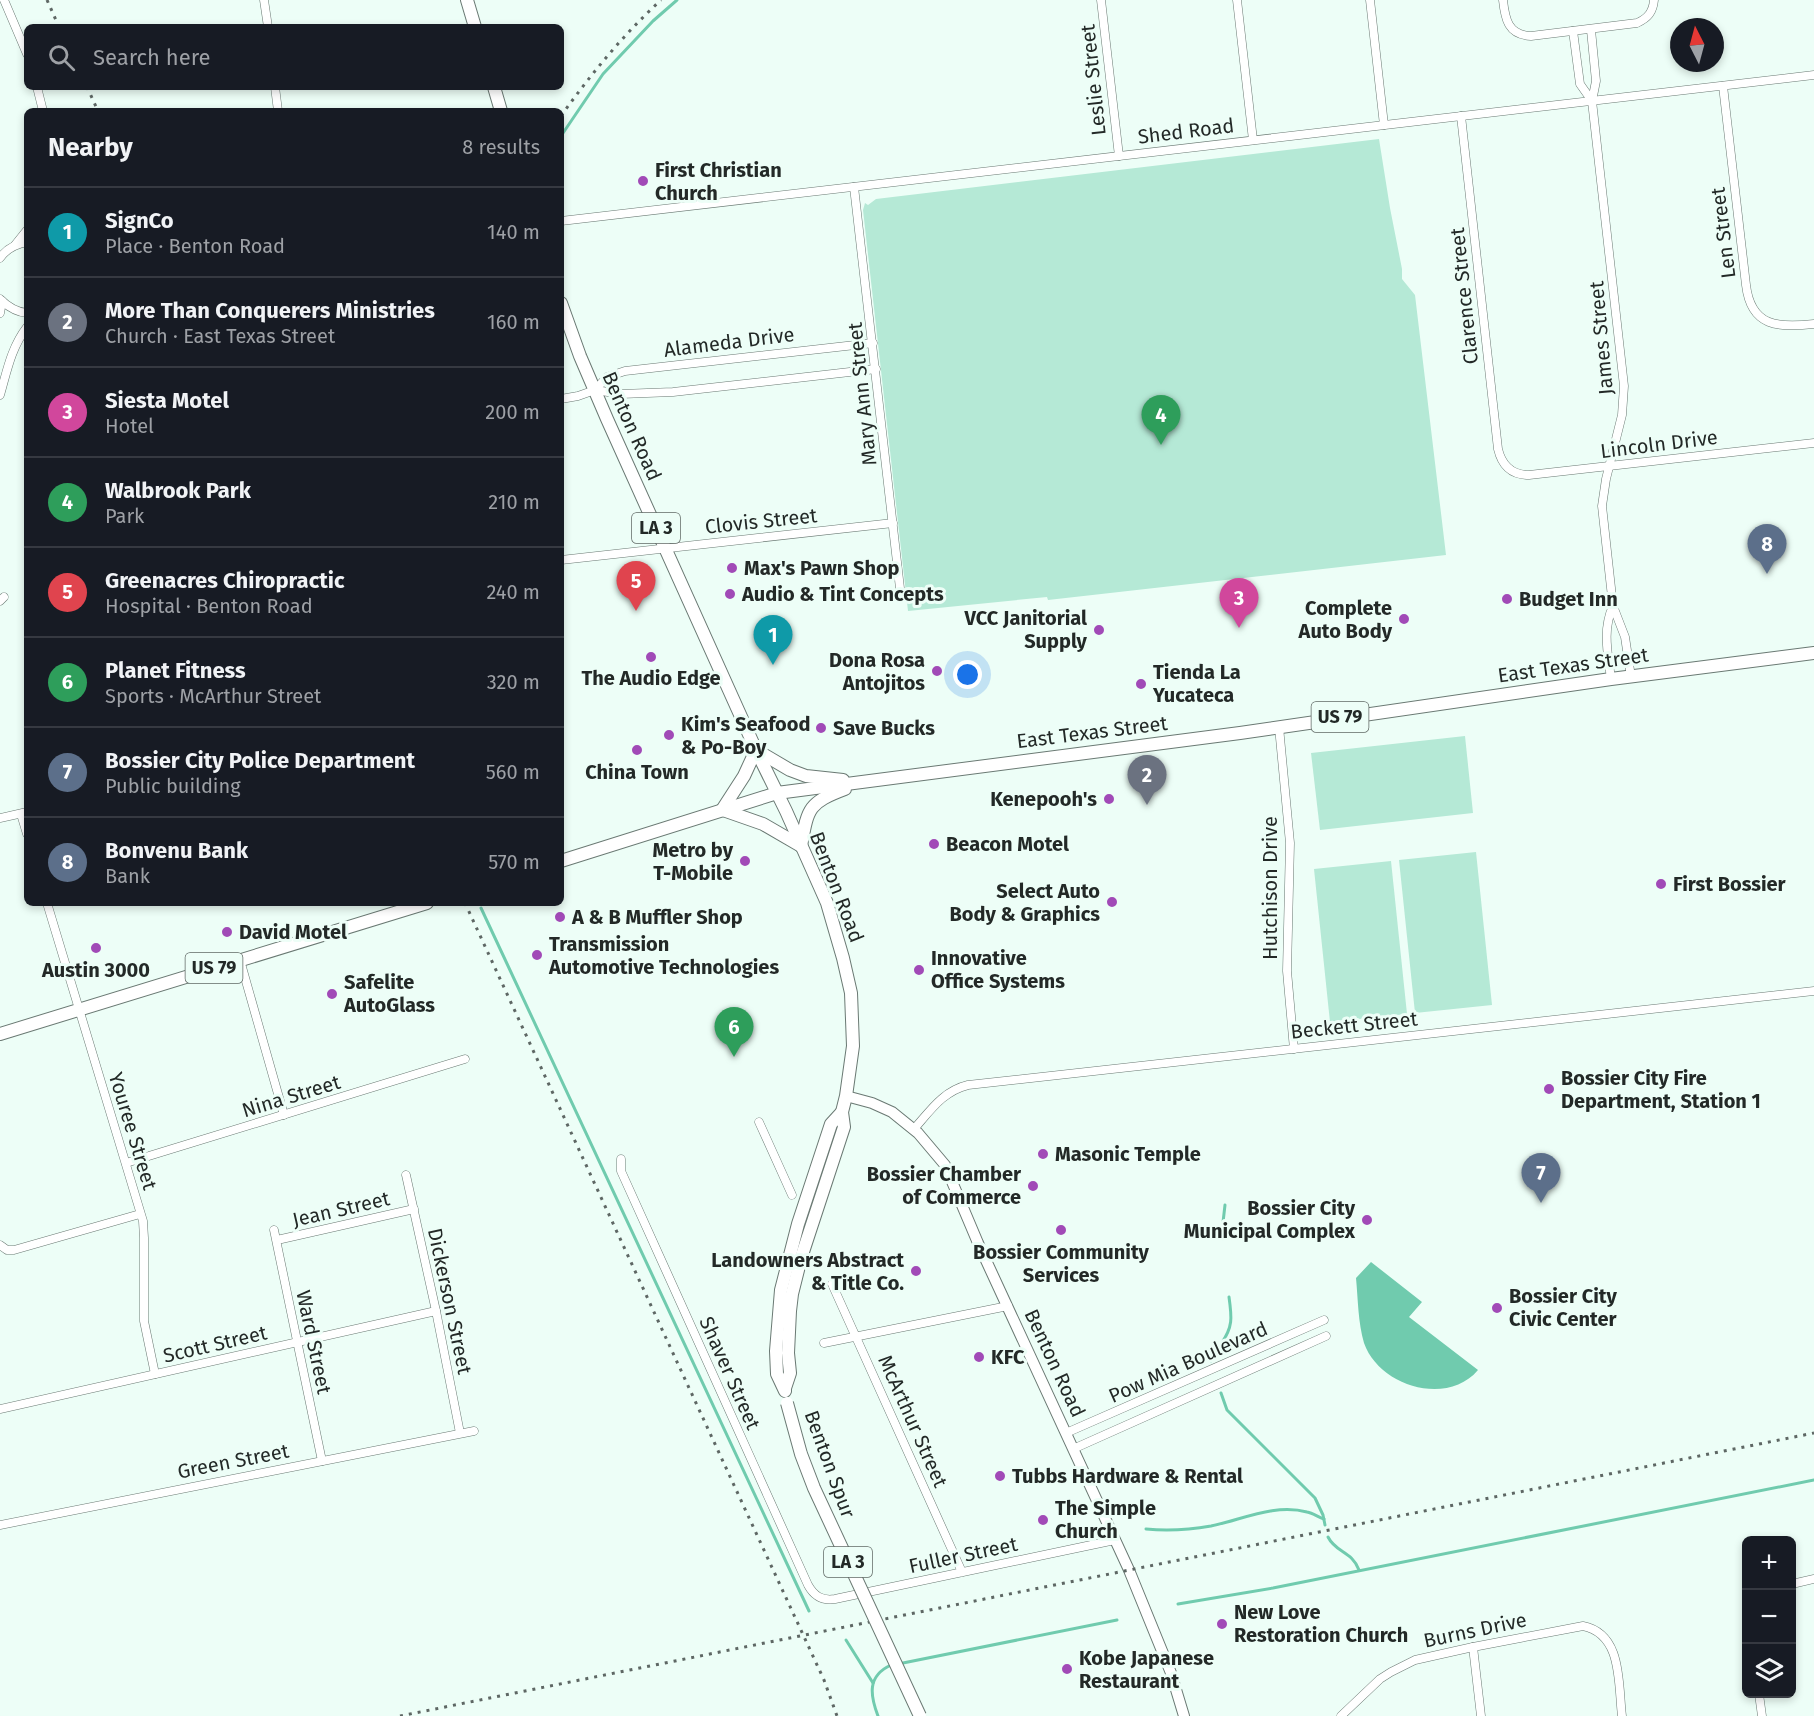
<!DOCTYPE html>
<meta charset="utf-8">
<style>
body{margin:0;font-family:"Fira Sans",sans-serif;background:#242831;color:#f1f3f6}
.controls{position:absolute;right:18px;bottom:18px;display:grid;overflow:hidden;border-radius:9px;box-shadow:0 3px 9px #0003}
.controls button{width:54px;height:54px;display:grid;place-items:center;padding:0;border:0;border-bottom:2px solid #363941;background:#171b24;color:#f1f3f6;font:30px sans-serif}
.compass{position:absolute;left:1670px;top:18px;width:54px;height:54px;border-radius:50%;background:#171b24;box-shadow:0 3px 9px #0003;rotate:354deg}
.you{position:absolute;left:968px;top:675px;width:21px;height:21px;margin:-15px;border:4px solid #fff;border-radius:50%;background:#1a73e8;box-shadow:0 0 0 9px #1a73e833}
.badge{display:grid;place-items:center;width:39px;height:39px;border-radius:50%;background:#a14ab7;color:#fff;font-size:20px;font-weight:700}
.pin{position:absolute;translate:-50% -50px;filter:drop-shadow(0 2px 3px #0008)}
.pin::after{content:'';position:absolute;top:32px;width:21px;height:18px;background:inherit;clip-path:polygon(0 0,100% 0,50% 100%)}
.list{margin:0;padding:0;list-style:none}
h2{display:flex;justify-content:space-between;align-items:center;height:78px;margin:0;padding:0 24px;font-size:26px}
h2 small{font-size:20px;font-weight:400;color:#9ea1a6}
.list li{display:grid;grid-template-columns:39px 1fr auto;gap:18px;align-items:center;box-sizing:border-box;height:90px;padding:0 24px;border-top:2px solid #363941}
.list b{display:block;font-size:22px;white-space:nowrap}
.list p{margin:0;font-size:20px;white-space:nowrap;color:#9ea1a6}
.list em{font-size:20px;font-style:normal;color:#9ea1a6}
.icon{flex:none;width:33px;height:33px;fill:none;stroke:currentColor;stroke-width:2;stroke-linecap:round;stroke-linejoin:round}
.map{position:relative;flex:none;width:1814px;height:1716px;overflow:hidden}
.search{position:absolute;background:#171b24;box-shadow:0 3px 9px #0003;left:24px;top:24px;width:540px;height:66px;display:flex;align-items:center;gap:15px;box-sizing:border-box;padding:0 21px;border-radius:9px;color:#9ea1a6;font-size:22px}
.panel{position:absolute;background:#171b24;box-shadow:0 3px 9px #0003;left:24px;top:108px;width:540px;height:798px;border-radius:9px}
.map>svg:first-child{display:block}
.green{fill:#b5e9d6}
.water{fill:#70cbae}
.lines{fill:none;stroke-linecap:round;stroke-linejoin:round}
.stream{stroke:#70cbae;stroke-width:3}
.street-casing{stroke:#6a7973;stroke-width:9}
.secondary-casing{stroke:#6a7973;stroke-width:12}
.primary-casing{stroke:#6a7973;stroke-width:14}
.street{stroke:#fff;stroke-width:8}
.secondary{stroke:#fff;stroke-width:10}
.primary{stroke:#fff;stroke-width:12}
.rail{stroke:#5e6764;stroke-width:3;stroke-dasharray:3 6;stroke-linecap:butt}
.primary-bridge-casing{stroke:#6a7973;stroke-width:14;stroke-linecap:butt}
.primary-bridge{stroke:#fff;stroke-width:12}
.poi-dot{fill:#a14ab7;stroke:#edfef7;stroke-width:2}
.labels{text-anchor:middle;stroke-width:6;stroke-linejoin:round;paint-order:stroke}
.shield{fill:#edfef7;stroke:#606965;stroke-width:1.5}
.shield-label{font-size:18px;font-weight:bold;fill:#232927}
.street-label{font-size:20px;fill:#232927;stroke:#edfef7}
.poi-label{font-size:20px;font-weight:bold;fill:#232927;stroke:#edfef7;text-anchor:start}
</style>
<div class="map">
<svg width="1814" height="1716" viewBox="0 0 1814 1716">
<rect width="100%" height="100%" fill="#edfef7"/>
<g class="green">
<polygon points="1379,139 1390,208 1402,269 1402,279 1415,295 1446,555 1048,600 1047,597 908,611 863,210 865,203 868,205 876,199"/>
<polygon points="1465,736 1473,813 1320,830 1311,753"/>
<polygon points="1476,852 1492,1005 1415,1013 1399,860"/>
<polygon points="1391,861 1407,1014 1330,1022 1314,869"/>
</g>
<path class="water" d="M1371 1262 1422 1302 1409 1317 1478 1370C1447 1407 1379 1386 1364 1343 1358 1323 1358 1299 1356 1278Z"/>
<g class="lines">
<g class="stream">
<polyline points="561,136 603,74 653,21 677,0"/>
<polyline points="481,908 809,1611"/>
<polyline points="1223,1239 1222,1231 1225,1205"/>
<path d="M1211 1361C1212 1354 1216 1350 1221 1344 1233 1327 1232 1318 1229 1297"/>
<polyline points="1221,1393 1227,1410 1315,1498 1323,1515 1325,1525"/>
<path d="M1146 1529C1168 1531 1188 1530 1211 1526 1241 1520 1275 1503 1307 1512 1313 1513 1318 1517 1324 1519"/>
<path d="M1328 1537C1336 1553 1352 1551 1359 1570"/>
<polyline points="1178,1604 1273,1588 1814,1480"/>
<polyline points="846,1640 873,1683"/>
<polyline points="898,1664 1117,1620"/>
<path d="M878 1716C870 1695 867 1676 891 1665"/>
</g>
<g class="street-casing">
<g id="street">
<polyline points="4,0 27,54"/>
<polyline points="264,0 268,27"/>
<polyline points="1101,0 1119,156"/>
<polyline points="1237,0 1253,140"/>
<polyline points="1370,0 1384,125"/>
<path d="M1503 0C1505 19 1508 35 1531 36L1637 23C1648 18 1653 12 1654 0"/>
<polyline points="1591,30 1596,81 1592,101 1624,386 1622,415 1606,479 1602,506 1613,606 1625,637 1631,677"/>
<polyline points="1573,31 1580,84 1592,101"/>
<path d="M1723 86 1746 285C1751 327 1778 328 1814 324"/>
<polyline points="37,87 43,111"/>
<polyline points="275,87 278,111"/>
<path d="M1461 116 1498 449C1502 466 1512 475 1529 475L1814 443"/>
<polyline points="854,187 901,597"/>
<polyline points="561,221 1814,75"/>
<polyline points="15,245 27,230"/>
<path d="M0 258C7 248 16 244 27 242"/>
<path d="M0 299C8 307 16 312 27 313"/>
<polyline points="0,313 2,301"/>
<polyline points="595,390 621,394 673,392 876,369"/>
<path d="M0 395C7 371 11 348 27 327"/>
<polyline points="561,399 578,396 595,390 607,377 625,371 873,343"/>
<polyline points="561,560 893,523"/>
<polyline points="0,601 4,597"/>
<path d="M1611 679C1608 654 1602 630 1613 606"/>
<polyline points="1279,727 1290,843 1287,971 1294,1049"/>
<polyline points="21,814 27,834"/>
<polyline points="0,818 27,812"/>
<polyline points="47,903 143,1221 144,1238 144,1321 155,1374"/>
<polyline points="240,960 284,1115"/>
<polyline points="759,1122 792,1195"/>
<path d="M914 1129C930 1111 943 1091 968 1085L1814 991"/>
<path d="M621 1159V1171L808 1585C814 1596 822 1601 835 1599L1115 1540"/>
<polyline points="126,1163 465,1059"/>
<polyline points="406,1175 436,1311 460,1433"/>
<polyline points="274,1230 322,1461"/>
<polyline points="277,1240 414,1209"/>
<polyline points="0,1245 7,1250 14,1250 140,1214"/>
<polyline points="832,1284 962,1572"/>
<polyline points="824,1343 1008,1306"/>
<polyline points="0,1409 436,1311"/>
<polyline points="1066,1433 1324,1320"/>
<polyline points="1073,1449 1326,1336"/>
<polyline points="0,1525 474,1431"/>
<polyline points="1792,1584 1814,1579"/>
<polyline points="1473,1647 1481,1716"/>
<polyline points="1759,1694 1762,1716"/>
<path d="M1341 1716 1380 1679 1391 1672 1415 1660 1473 1647 1583 1626C1623 1634 1618 1684 1622 1716"/>
</g>
</g>
<g class="secondary-casing">
<polyline id="secondary" points="846,1096 872,1103 892,1112 918,1133 945,1165 978,1243 1129,1570 1171,1673 1184,1716"/>
</g>
<g class="primary-casing">
<g id="primary">
<polyline points="467,0 475,27"/>
<polyline points="494,87 501,111"/>
<polyline points="561,303 580,356 607,419 756,750 786,811 827,903 843,958 851,993 853,1046 846,1096 842,1112 844,1127 801,1258 792,1294 790,1311 788,1353 790,1373 785,1388"/>
<polyline points="756,750 790,770 806,776 843,780"/>
<polyline points="722,810 744,776 756,750"/>
<polyline points="723,810 763,824 801,846"/>
<path d="M801 846C808 808 808 803 845 789"/>
<polyline points="561,861 777,793 1240,733 1611,679 1814,653"/>
<polyline points="0,1034 427,903"/>
<polyline points="785,1391 777,1374 776,1351 781,1290 798,1224 831,1124 842,1112"/>
</g>
</g>
<use href="#street" class="street"/>
<use href="#secondary" class="secondary"/>
<use href="#primary" class="primary"/>
<g class="rail">
<polyline points="47,0 59,27"/>
<polyline points="87,87 98,111"/>
<path d="M561 116C591 74 623 35 661 0"/>
<polyline points="465,903 824,1680 837,1716"/>
<polyline points="400,1716 1814,1433"/>
</g>
<g class="primary-bridge-casing">
<polyline id="primary-bridge" points="787,1403 801,1454 814,1488 920,1716"/>
</g>
<use href="#primary-bridge" class="primary-bridge"/>
</g>
<g class="poi-dot">
<circle cx="643" cy="181" r="6"/>
<circle cx="732" cy="568" r="6"/>
<circle cx="730" cy="594" r="6"/>
<circle cx="1507" cy="599" r="6"/>
<circle cx="1404" cy="619" r="6"/>
<circle cx="1099" cy="630" r="6"/>
<circle cx="651" cy="657" r="6"/>
<circle cx="937" cy="671" r="6"/>
<circle cx="1141" cy="684" r="6"/>
<circle cx="821" cy="728" r="6"/>
<circle cx="669" cy="735" r="6"/>
<circle cx="637" cy="750" r="6"/>
<circle cx="1109" cy="799" r="6"/>
<circle cx="934" cy="844" r="6"/>
<circle cx="745" cy="861" r="6"/>
<circle cx="1661" cy="884" r="6"/>
<circle cx="1112" cy="902" r="6"/>
<circle cx="560" cy="917" r="6"/>
<circle cx="227" cy="932" r="6"/>
<circle cx="96" cy="948" r="6"/>
<circle cx="537" cy="955" r="6"/>
<circle cx="919" cy="970" r="6"/>
<circle cx="332" cy="994" r="6"/>
<circle cx="1549" cy="1089" r="6"/>
<circle cx="1043" cy="1154" r="6"/>
<circle cx="1033" cy="1186" r="6"/>
<circle cx="1367" cy="1220" r="6"/>
<circle cx="1061" cy="1230" r="6"/>
<circle cx="916" cy="1271" r="6"/>
<circle cx="1497" cy="1308" r="6"/>
<circle cx="979" cy="1357" r="6"/>
<circle cx="1000" cy="1476" r="6"/>
<circle cx="1043" cy="1520" r="6"/>
<circle cx="1222" cy="1624" r="6"/>
<circle cx="1067" cy="1669" r="6"/>
</g>
<g class="labels">
<g class="shield">
<rect x="632" y="513" width="48" height="30" rx="4.5"/>
<rect x="1311.5" y="702" width="57" height="30" rx="4.5"/>
<rect x="185.5" y="953" width="57" height="30" rx="4.5"/>
<rect x="824" y="1547" width="48" height="30" rx="4.5"/>
</g>
<g class="shield-label">
<text x="656" y="534">LA 3</text>
<text x="1340" y="723">US 79</text>
<text x="214" y="974">US 79</text>
<text x="848" y="1568">LA 3</text>
</g>
<g class="street-label">
<text transform="translate(1093 80) rotate(-96)" y="7">Leslie Street</text>
<text transform="translate(1186 131) rotate(-7)" y="7">Shed Road</text>
<text transform="translate(1723 233) rotate(-97)" y="7">Len Street</text>
<text transform="translate(1464 296) rotate(-96)" y="7">Clarence Street</text>
<text transform="translate(1601 338) rotate(-95)" y="7">James Street</text>
<text transform="translate(729 342) rotate(-7)" y="7">Alameda Drive</text>
<text transform="translate(862 394) rotate(-96)" y="7">Mary Ann Street</text>
<text transform="translate(632 426) rotate(66)" y="7">Benton Road</text>
<text transform="translate(1659 444) rotate(-7)" y="7">Lincoln Drive</text>
<text transform="translate(761 521) rotate(-6)" y="7">Clovis Street</text>
<text transform="translate(1573 665) rotate(-8)" y="7">East Texas Street</text>
<text transform="translate(1092 732) rotate(-7)" y="7">East Texas Street</text>
<text transform="translate(837 887) rotate(69)" y="7">Benton Road</text>
<text transform="translate(1270 888) rotate(-90)" y="7">Hutchison Drive</text>
<text transform="translate(1354 1025) rotate(-6)" y="7">Beckett Street</text>
<text transform="translate(291 1096) rotate(-17)" y="7">Nina Street</text>
<text transform="translate(133 1131) rotate(73)" y="7">Youree Street</text>
<text transform="translate(341 1209) rotate(-13)" y="7">Jean Street</text>
<text transform="translate(450 1301) rotate(78)" y="7">Dickerson Street</text>
<text transform="translate(314 1342) rotate(78)" y="7">Ward Street</text>
<text transform="translate(215 1344) rotate(-13)" y="7">Scott Street</text>
<text transform="translate(1188 1362) rotate(-24)" y="7">Pow Mia Boulevard</text>
<text transform="translate(1055 1363) rotate(65)" y="7">Benton Road</text>
<text transform="translate(730 1373) rotate(66)" y="7">Shaver Street</text>
<text transform="translate(913 1421) rotate(66)" y="7">McArthur Street</text>
<text transform="translate(233 1461) rotate(-11)" y="7">Green Street</text>
<text transform="translate(830 1464) rotate(70)" y="7">Benton Spur</text>
<text transform="translate(963 1555) rotate(-12)" y="7">Fuller Street</text>
<text transform="translate(1475 1630) rotate(-12)" y="7">Burns Drive</text>
</g>
<g class="poi-label">
<text x="655" y="177">First Christian<tspan x="655" dy="23">Church</tspan></text>
<text x="744" y="575">Max's Pawn Shop</text>
<text x="742" y="601">Audio &amp; Tint Concepts</text>
<text x="1519" y="606">Budget Inn</text>
<text x="1392" y="615" text-anchor="end">Complete<tspan x="1392" dy="23">Auto Body</tspan></text>
<text x="1087" y="625" text-anchor="end">VCC Janitorial<tspan x="1087" dy="23">Supply</tspan></text>
<text x="925" y="667" text-anchor="end">Dona Rosa<tspan x="925" dy="23">Antojitos</tspan></text>
<text x="1153" y="679">Tienda La<tspan x="1153" dy="23">Yucateca</tspan></text>
<text x="651" y="685" text-anchor="middle">The Audio Edge</text>
<text x="681" y="731">Kim's Seafood<tspan x="681" dy="23">&amp; Po-Boy</tspan></text>
<text x="833" y="735">Save Bucks</text>
<text x="637" y="779" text-anchor="middle">China Town</text>
<text x="1097" y="806" text-anchor="end">Kenepooh's</text>
<text x="946" y="851">Beacon Motel</text>
<text x="733" y="857" text-anchor="end">Metro by<tspan x="733" dy="23">T-Mobile</tspan></text>
<text x="1673" y="891">First Bossier</text>
<text x="1100" y="898" text-anchor="end">Select Auto<tspan x="1100" dy="23">Body &amp; Graphics</tspan></text>
<text x="572" y="924">A &amp; B Muffler Shop</text>
<text x="239" y="939">David Motel</text>
<text x="549" y="951">Transmission<tspan x="549" dy="23">Automotive Technologies</tspan></text>
<text x="931" y="965">Innovative<tspan x="931" dy="23">Office Systems</tspan></text>
<text x="96" y="977" text-anchor="middle">Austin 3000</text>
<text x="344" y="989">Safelite<tspan x="344" dy="23">AutoGlass</tspan></text>
<text x="1561" y="1085">Bossier City Fire<tspan x="1561" dy="23">Department, Station 1</tspan></text>
<text x="1055" y="1161">Masonic Temple</text>
<text x="1021" y="1181" text-anchor="end">Bossier Chamber<tspan x="1021" dy="23">of Commerce</tspan></text>
<text x="1355" y="1215" text-anchor="end">Bossier City<tspan x="1355" dy="23">Municipal Complex</tspan></text>
<text x="1061" y="1259" text-anchor="middle">Bossier Community<tspan x="1061" dy="23">Services</tspan></text>
<text x="904" y="1267" text-anchor="end">Landowners Abstract<tspan x="904" dy="23">&amp; Title Co.</tspan></text>
<text x="1509" y="1303">Bossier City<tspan x="1509" dy="23">Civic Center</tspan></text>
<text x="991" y="1364">KFC</text>
<text x="1012" y="1483">Tubbs Hardware &amp; Rental</text>
<text x="1055" y="1515">The Simple<tspan x="1055" dy="23">Church</tspan></text>
<text x="1234" y="1619">New Love<tspan x="1234" dy="23">Restoration Church</tspan></text>
<text x="1079" y="1665">Kobe Japanese<tspan x="1079" dy="23">Restaurant</tspan></text>
</g>
</g>
</svg>
<div class="controls">
<button>+</button>
<button>−</button>
<button><svg class="icon" aria-label="layers" viewBox="0 0 24 24"><path d="M12 4l9 5-9 5-9-5zM3 14l9 5 9-5"/></svg></button>
</div>
<svg class="compass" viewBox="-18 -18 36 36"><path d="M0-13l5 13h-10z" fill="#e53935"/><path d="M0 13l5-13h-10z" fill="#9ea1a6"/></svg>
<div class="you"></div>
<div class="pin badge" style="left:773px;top:665px;background:#0f9aa8">1</div>
<div class="pin badge" style="left:1147px;top:805px;background:#6b7280">2</div>
<div class="pin badge" style="left:1239px;top:628px;background:#d1479c">3</div>
<div class="pin badge" style="left:1161px;top:445px;background:#2e9e5b">4</div>
<div class="pin badge" style="left:636px;top:611px;background:#e0444e">5</div>
<div class="pin badge" style="left:734px;top:1057px;background:#2e9e5b">6</div>
<div class="pin badge" style="left:1541px;top:1203px;background:#5c6f8a">7</div>
<div class="pin badge" style="left:1767px;top:574px;background:#5c6f8a">8</div>
<div class="search"><svg class="icon" aria-label="search" viewBox="0 0 24 24"><circle cx="10" cy="10" r="6"/><path d="M15 15l6 6"/></svg>Search here</div>
<section class="panel">
<h2>Nearby<small>8 results</small></h2>
<ul class="list">
<li><span class="badge" style="background:#0f9aa8">1</span><div><b>SignCo</b><p>Place · Benton Road</p></div><em>140 m</em></li>
<li><span class="badge" style="background:#6b7280">2</span><div><b>More Than Conquerers Ministries</b><p>Church · East Texas Street</p></div><em>160 m</em></li>
<li><span class="badge" style="background:#d1479c">3</span><div><b>Siesta Motel</b><p>Hotel</p></div><em>200 m</em></li>
<li><span class="badge" style="background:#2e9e5b">4</span><div><b>Walbrook Park</b><p>Park</p></div><em>210 m</em></li>
<li><span class="badge" style="background:#e0444e">5</span><div><b>Greenacres Chiropractic</b><p>Hospital · Benton Road</p></div><em>240 m</em></li>
<li><span class="badge" style="background:#2e9e5b">6</span><div><b>Planet Fitness</b><p>Sports · McArthur Street</p></div><em>320 m</em></li>
<li><span class="badge" style="background:#5c6f8a">7</span><div><b>Bossier City Police Department</b><p>Public building</p></div><em>560 m</em></li>
<li><span class="badge" style="background:#5c6f8a">8</span><div><b>Bonvenu Bank</b><p>Bank</p></div><em>570 m</em></li>
</ul>
</section>
</div>
